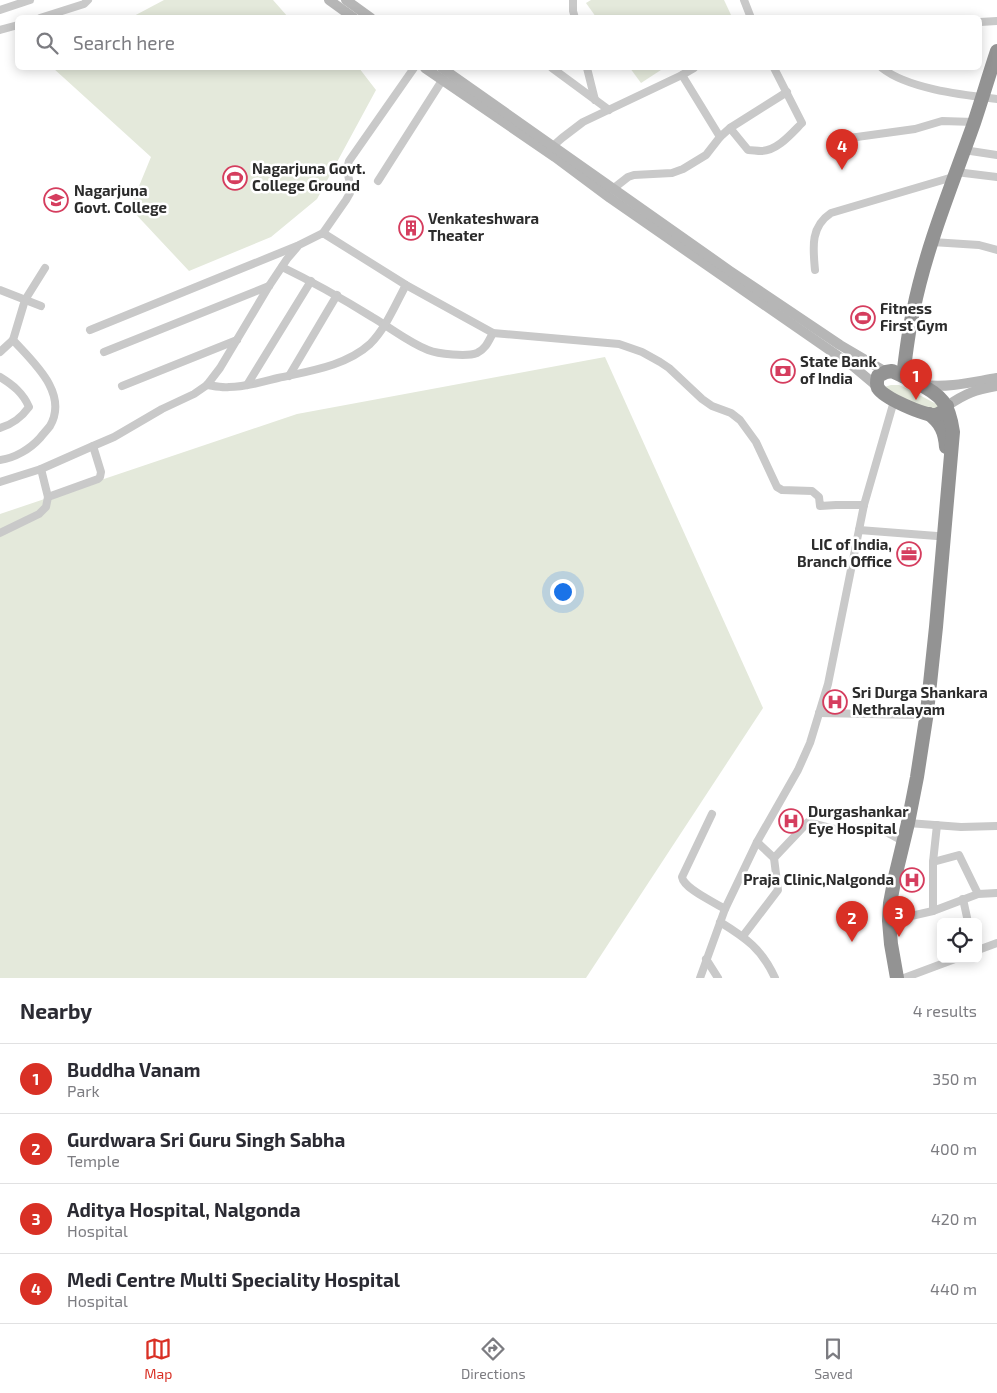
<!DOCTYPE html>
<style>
body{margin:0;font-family:"Exo 2",sans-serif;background:#f7f7f7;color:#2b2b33}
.controls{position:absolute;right:15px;bottom:15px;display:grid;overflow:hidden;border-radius:8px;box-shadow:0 2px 12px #0003}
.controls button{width:45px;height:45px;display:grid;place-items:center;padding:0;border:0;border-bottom:1px solid #e1e1e2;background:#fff;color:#2b2b33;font:25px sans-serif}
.you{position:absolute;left:562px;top:591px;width:18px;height:18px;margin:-12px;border:4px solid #fff;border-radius:50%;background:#1a73e8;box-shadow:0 0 0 8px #1a73e833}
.badge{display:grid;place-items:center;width:32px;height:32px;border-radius:50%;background:#d93025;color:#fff;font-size:16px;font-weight:700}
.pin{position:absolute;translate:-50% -41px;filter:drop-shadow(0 1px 2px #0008)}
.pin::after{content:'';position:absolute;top:26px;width:18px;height:15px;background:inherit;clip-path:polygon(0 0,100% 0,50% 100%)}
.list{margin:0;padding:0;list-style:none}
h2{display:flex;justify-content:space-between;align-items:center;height:65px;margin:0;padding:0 20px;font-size:21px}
h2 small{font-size:16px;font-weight:400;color:#7c7c81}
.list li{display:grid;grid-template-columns:32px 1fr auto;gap:15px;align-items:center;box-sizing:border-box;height:70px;padding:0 20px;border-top:1px solid #e1e1e2}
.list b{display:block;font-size:19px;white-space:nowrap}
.list p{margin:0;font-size:16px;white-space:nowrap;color:#7c7c81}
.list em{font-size:16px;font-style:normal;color:#7c7c81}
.icon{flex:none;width:28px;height:28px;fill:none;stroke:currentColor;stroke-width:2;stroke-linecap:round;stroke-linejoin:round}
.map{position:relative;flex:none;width:997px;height:978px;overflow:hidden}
.search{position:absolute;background:#fff;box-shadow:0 2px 12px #0003;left:15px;right:15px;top:15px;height:55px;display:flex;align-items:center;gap:12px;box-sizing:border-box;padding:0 18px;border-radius:8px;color:#7c7c81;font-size:19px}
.sheet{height:345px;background:#fff}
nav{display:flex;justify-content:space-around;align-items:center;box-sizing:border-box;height:70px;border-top:1px solid #e1e1e2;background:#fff;font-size:14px;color:#7c7c81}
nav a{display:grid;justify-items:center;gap:2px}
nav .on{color:#d93025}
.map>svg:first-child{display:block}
.green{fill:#e4e9db}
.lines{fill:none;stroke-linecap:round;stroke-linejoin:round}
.street{stroke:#c9c9c9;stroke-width:8}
.secondary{stroke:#b6b6b6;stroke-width:10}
.highway{stroke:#939393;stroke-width:14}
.labels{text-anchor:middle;stroke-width:5;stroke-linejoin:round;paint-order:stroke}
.poi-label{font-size:15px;font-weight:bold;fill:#2c2c2c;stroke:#fff;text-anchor:start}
</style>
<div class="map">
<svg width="997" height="978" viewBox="0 0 997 978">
<rect width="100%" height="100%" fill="#fff"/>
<g class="green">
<polygon points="164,0 273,0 288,17 132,17"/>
<polygon points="591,0 724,0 732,17 596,17 586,3"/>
<polygon points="53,68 359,68 376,90 317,199 271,237 189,271 130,208 151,157"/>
<polygon points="630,68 664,68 641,83"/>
<polygon points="605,357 763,708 586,978 0,978 0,514 297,414"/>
<polygon points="891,385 899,385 908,389 940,406 934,412 894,396 884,387"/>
</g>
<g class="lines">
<g class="street">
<polyline points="573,0 573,11 575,18"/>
<polyline points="744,0 751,18"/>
<polyline points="0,10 30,0"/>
<polyline points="40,18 84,4 88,0"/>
<polyline points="980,22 997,21"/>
<polyline points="0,30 18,25"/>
<polyline points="552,68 609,110"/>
<polyline points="587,68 595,100"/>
<polyline points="694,68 682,75 720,137 730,128 787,92"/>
<path d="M882 68C908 89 964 95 997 99"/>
<path d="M730 128 748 150C752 150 757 151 761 151 777 151 791 134 802 123L774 68"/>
<polyline points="842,139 915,129 942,121 974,122"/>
<polyline points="553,146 562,138 583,122 682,75"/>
<polyline points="964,150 997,155"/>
<polyline points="956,172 997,177"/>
<polyline points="378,181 443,79"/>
<polyline points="614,188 628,177 634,175 672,173 683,169 706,155 720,137"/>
<polyline points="323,233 346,200 350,193 350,185 347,169 349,161 414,68"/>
<polyline points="932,242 979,245 997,250"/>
<path d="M282 267C313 282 343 299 372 317 391 328 408 342 428 350 438 354 467 357 477 353 486 349 489 340 493 333"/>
<path d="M815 270C813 248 810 227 831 213L953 177"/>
<polyline points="0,290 41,306"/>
<polyline points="90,330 297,246"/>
<polyline points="0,352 13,340"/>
<polyline points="104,352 269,286"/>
<polyline points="289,376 337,295"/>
<path d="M0 377C13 385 23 393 29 407 21 418 13 424 0 428"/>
<path d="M207 385C214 386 222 388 229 387 246 387 262 382 278 378 309 371 346 366 370 344 386 328 395 305 406 285"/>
<polyline points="247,385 311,281"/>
<polyline points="122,386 237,340"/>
<path d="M0 460C15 458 30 449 40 438 43 434 47 430 50 426 69 393 33 362 13 340L25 300 45 268"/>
<polyline points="41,469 48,497 98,479 100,477 101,472 93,446"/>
<polyline points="0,482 41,469 93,446 114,437 162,409 194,394 207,385 220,368 269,286 287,259 299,245 323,233 406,285 493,333 619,344 642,352 660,362 669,368 702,399 712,406 731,413 740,420 756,442 777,487 782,490 812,491 819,497 820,506 836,505 864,505"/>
<polyline points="859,530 937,536"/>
<polyline points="0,533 39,514 46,507 48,497"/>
<polyline points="819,713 922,715"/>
<path d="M712 814 682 877C684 889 714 902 725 909"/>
<polyline points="908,823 961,827 997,826"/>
<polyline points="757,842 774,858 808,822 839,830 877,827 899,839"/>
<polyline points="933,862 937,825"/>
<polyline points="978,894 959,855 933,862 933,911 978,894 997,893"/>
<polyline points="963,899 968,922"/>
<polyline points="889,921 933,911"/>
<path d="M720 922C746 938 762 949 775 978"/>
<polyline points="743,936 778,890 774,858"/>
<polyline points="978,950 997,943"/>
<polyline points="706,959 718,978"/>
<polyline points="700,978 725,909 757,842 798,770 810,743 828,684 864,505 894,401"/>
<polyline points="904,978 955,959"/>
</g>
<g class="secondary">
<polyline points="329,0 354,18"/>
<polyline points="346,0 371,18"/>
<polyline points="425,68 555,157 610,198 854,367 879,388"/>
<polyline points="442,68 730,271 840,345 886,372"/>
<path d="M924 385C949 388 972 382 997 378"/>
<path d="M947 406C966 393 975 390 997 386"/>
</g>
<g class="highway">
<path d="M903 376C906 354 908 333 913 312 926 247 952 185 974 123 982 99 989 75 997 51"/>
<path d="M929 414C941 423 945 432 946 447"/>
<path d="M897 978 891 944 889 921 890 903 895 877 908 823 917 777 927 712 936 627 953 432C949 404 942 395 917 383 909 379 901 375 892 371L886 372 878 376C877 380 876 384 878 388 884 398 923 415 935 415 940 414 944 411 947 406"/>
</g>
</g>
<defs>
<g id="stadium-ring" transform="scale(1.25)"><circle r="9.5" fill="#fff" stroke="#d53d5e" stroke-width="1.5"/><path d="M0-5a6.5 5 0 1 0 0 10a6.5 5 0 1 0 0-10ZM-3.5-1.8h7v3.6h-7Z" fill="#d53d5e"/></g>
<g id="university-ring" transform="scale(1.25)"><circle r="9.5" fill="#fff" stroke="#d53d5e" stroke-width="1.5"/><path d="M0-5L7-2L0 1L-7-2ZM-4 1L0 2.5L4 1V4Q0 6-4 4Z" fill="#d53d5e"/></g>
<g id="building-ring" transform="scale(1.25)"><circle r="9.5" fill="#fff" stroke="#d53d5e" stroke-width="1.5"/><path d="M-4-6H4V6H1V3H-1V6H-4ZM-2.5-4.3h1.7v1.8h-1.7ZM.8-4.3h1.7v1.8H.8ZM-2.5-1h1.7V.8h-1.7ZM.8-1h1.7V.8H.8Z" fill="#d53d5e"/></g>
<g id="bank-ring" transform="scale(1.25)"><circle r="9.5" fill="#fff" stroke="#d53d5e" stroke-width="1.5"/><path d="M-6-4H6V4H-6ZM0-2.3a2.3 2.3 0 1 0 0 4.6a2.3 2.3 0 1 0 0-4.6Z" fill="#d53d5e"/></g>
<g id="office-ring" transform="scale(1.25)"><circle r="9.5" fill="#fff" stroke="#d53d5e" stroke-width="1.5"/><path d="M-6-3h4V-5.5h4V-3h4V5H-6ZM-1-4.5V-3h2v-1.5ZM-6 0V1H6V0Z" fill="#d53d5e"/></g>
<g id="hospital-ring" transform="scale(1.25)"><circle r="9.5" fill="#fff" stroke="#d53d5e" stroke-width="1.5"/><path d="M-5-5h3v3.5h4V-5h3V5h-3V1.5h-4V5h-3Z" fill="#d53d5e"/></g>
</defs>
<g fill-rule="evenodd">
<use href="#stadium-ring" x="235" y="178"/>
<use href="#university-ring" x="56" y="200"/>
<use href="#building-ring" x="411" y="228"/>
<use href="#stadium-ring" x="863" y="318"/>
<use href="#bank-ring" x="783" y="371"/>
<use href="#office-ring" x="909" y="554"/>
<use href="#hospital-ring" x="835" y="702"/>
<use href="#hospital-ring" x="791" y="821"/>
<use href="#hospital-ring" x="912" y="880"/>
</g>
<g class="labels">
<g class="poi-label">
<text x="252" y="174">Nagarjuna Govt.<tspan x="252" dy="17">College Ground</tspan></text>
<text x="74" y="196">Nagarjuna<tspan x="74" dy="17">Govt. College</tspan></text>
<text x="428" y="224">Venkateshwara<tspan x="428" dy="17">Theater</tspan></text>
<text x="880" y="314">Fitness<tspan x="880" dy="17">First Gym</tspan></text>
<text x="800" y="367">State Bank<tspan x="800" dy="17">of India</tspan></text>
<text x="892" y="550" text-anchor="end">LIC of India,<tspan x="892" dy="17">Branch Office</tspan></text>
<text x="852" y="698">Sri Durga Shankara<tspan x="852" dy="17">Nethralayam</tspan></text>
<text x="808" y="817">Durgashankar<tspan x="808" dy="17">Eye Hospital</tspan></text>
<text x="894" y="885" text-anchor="end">Praja Clinic,Nalgonda</text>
</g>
</g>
</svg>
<div class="controls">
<button><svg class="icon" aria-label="locate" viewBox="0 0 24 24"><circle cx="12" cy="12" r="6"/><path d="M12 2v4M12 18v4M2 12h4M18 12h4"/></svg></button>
</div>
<div class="you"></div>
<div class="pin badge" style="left:916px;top:400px">1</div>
<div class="pin badge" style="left:852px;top:942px">2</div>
<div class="pin badge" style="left:899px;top:937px">3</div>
<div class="pin badge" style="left:842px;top:170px">4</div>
<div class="search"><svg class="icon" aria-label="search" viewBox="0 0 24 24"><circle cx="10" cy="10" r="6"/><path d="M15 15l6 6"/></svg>Search here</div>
</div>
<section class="sheet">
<h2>Nearby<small>4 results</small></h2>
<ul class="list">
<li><span class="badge">1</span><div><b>Buddha Vanam</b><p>Park</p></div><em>350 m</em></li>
<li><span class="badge">2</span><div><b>Gurdwara Sri Guru Singh Sabha</b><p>Temple</p></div><em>400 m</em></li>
<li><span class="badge">3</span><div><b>Aditya Hospital, Nalgonda</b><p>Hospital</p></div><em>420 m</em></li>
<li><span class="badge">4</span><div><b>Medi Centre Multi Speciality Hospital</b><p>Hospital</p></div><em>440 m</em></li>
</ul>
</section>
<nav>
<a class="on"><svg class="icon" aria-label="map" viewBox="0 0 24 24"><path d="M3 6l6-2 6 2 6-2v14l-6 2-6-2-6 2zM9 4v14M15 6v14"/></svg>Map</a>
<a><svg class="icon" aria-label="directions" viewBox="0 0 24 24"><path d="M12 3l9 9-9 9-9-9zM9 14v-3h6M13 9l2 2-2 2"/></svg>Directions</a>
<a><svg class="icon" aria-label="saved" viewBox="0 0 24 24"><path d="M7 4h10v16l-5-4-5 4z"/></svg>Saved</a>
</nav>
